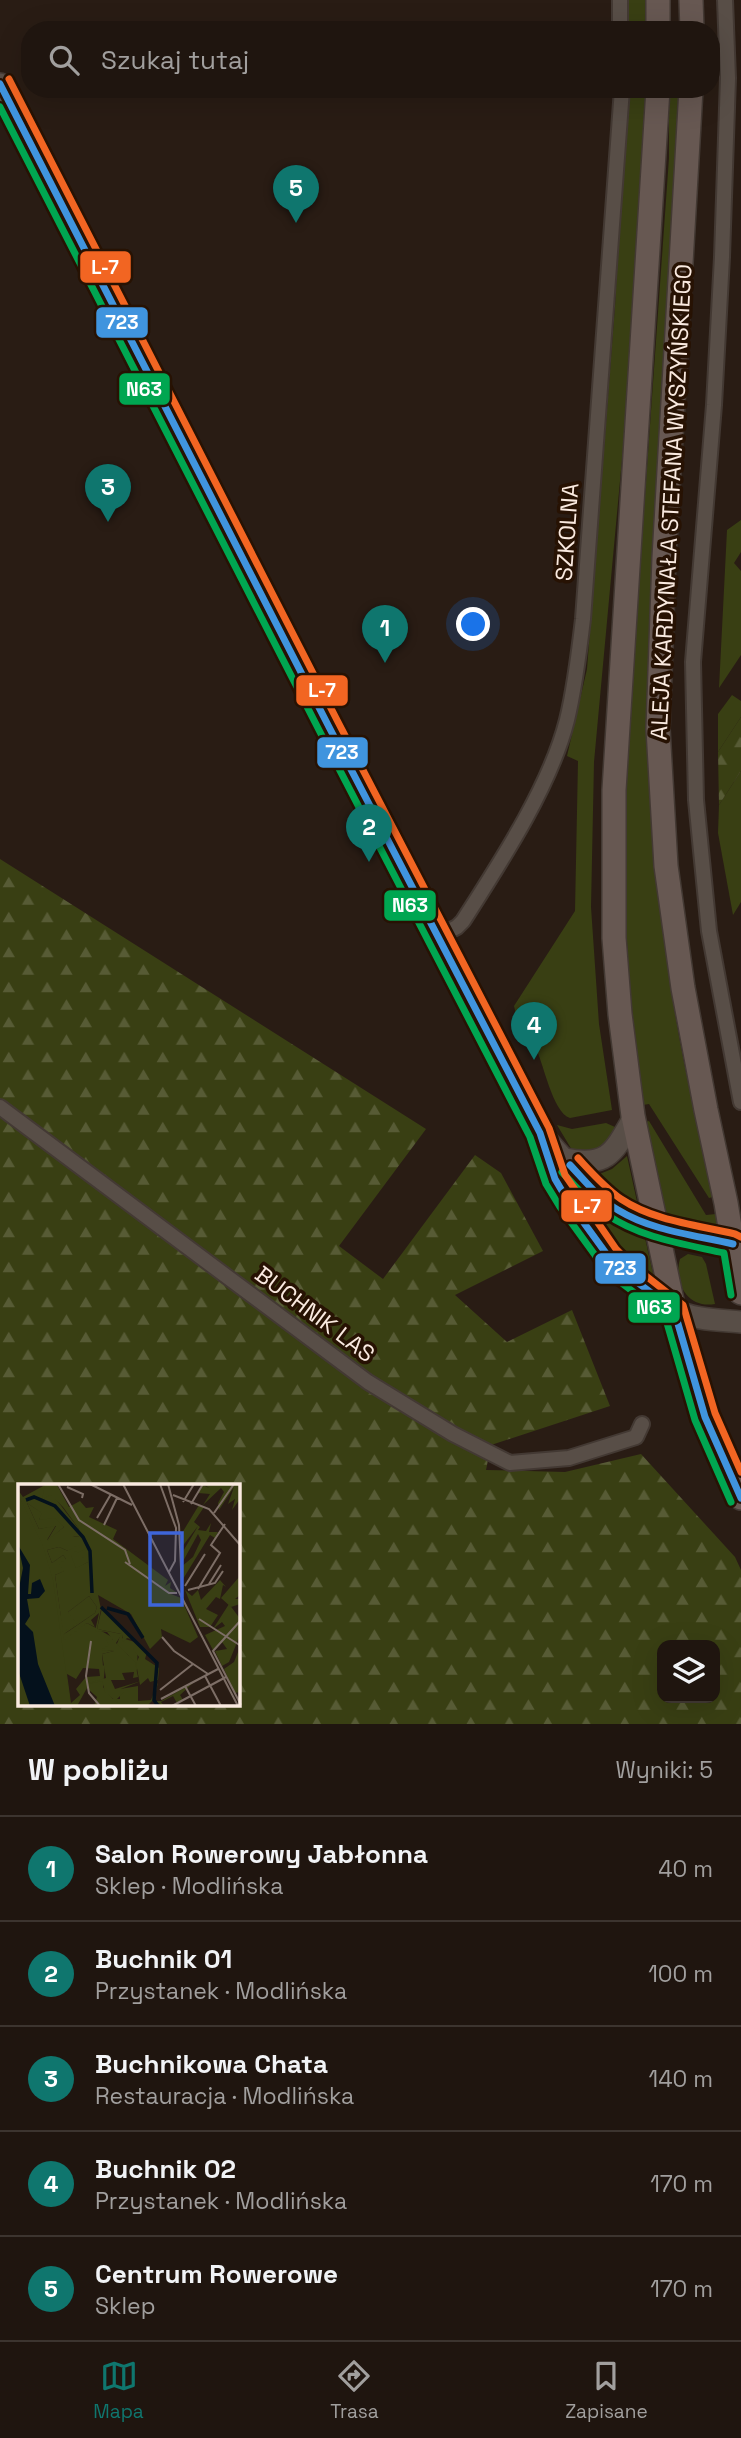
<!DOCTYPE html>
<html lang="pl">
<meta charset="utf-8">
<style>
body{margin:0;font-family:"Space Grotesk",sans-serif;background:#2c221d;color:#f1f3f6}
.controls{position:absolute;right:21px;bottom:21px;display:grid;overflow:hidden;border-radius:14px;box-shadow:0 7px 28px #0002}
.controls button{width:63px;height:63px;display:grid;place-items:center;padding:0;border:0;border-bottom:2px solid #3c342f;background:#1f150f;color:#f1f3f6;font:35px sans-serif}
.you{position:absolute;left:474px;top:625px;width:24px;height:24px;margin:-18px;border:5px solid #fff;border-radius:50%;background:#1a73e8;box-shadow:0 0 0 10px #1a73e833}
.badge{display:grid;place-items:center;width:46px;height:46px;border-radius:50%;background:#0f766e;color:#fff;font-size:23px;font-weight:700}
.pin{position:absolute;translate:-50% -58px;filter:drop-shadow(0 2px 4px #0008)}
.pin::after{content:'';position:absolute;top:37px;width:24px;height:21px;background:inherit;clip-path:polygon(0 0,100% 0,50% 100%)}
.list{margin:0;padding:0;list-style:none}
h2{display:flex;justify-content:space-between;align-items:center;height:91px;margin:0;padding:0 28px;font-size:30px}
h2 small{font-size:23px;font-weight:400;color:#a19f9e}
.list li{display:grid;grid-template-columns:46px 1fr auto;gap:21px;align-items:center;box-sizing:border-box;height:105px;padding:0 28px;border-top:2px solid #3c342f}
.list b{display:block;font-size:26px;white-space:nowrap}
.list p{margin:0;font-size:23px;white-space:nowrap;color:#a19f9e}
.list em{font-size:23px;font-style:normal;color:#a19f9e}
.icon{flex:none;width:38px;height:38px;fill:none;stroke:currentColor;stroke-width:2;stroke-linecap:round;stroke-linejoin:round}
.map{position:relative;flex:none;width:741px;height:1724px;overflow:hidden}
.search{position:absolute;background:#1f150f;box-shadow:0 7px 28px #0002;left:21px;right:21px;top:21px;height:77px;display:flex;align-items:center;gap:18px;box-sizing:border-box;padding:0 24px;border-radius:28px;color:#a19f9e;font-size:26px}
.sheet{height:616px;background:#1f150f}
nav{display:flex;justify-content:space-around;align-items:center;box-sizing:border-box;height:98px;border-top:2px solid #3c342f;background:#1f150f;font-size:19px;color:#a19f9e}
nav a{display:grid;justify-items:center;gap:4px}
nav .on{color:#0f766e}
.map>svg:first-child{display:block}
.grass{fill:#393f13}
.forest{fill:url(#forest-firs);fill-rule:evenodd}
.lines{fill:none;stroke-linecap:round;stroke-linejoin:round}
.street-casing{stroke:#433933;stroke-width:18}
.secondary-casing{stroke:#433933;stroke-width:24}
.primary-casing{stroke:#433933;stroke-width:26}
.street{stroke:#584e47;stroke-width:14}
.secondary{stroke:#584e47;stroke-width:21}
.primary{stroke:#675852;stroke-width:23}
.bus-1-casing{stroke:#271203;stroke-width:12}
.bus-2-casing{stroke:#271203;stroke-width:12}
.bus-3-casing{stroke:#271203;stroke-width:12}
.bus-1{stroke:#4094de;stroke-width:7}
.bus-2{stroke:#00a651;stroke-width:7}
.bus-3{stroke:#f26522;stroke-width:7}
.labels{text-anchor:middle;stroke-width:7;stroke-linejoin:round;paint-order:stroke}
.street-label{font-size:23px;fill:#faeae0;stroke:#271203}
.inset-river{fill:none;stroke:#04111c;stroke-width:3.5}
.inset-road{fill:none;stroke:#7d6e66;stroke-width:2}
.view{fill:#3e65d9;fill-opacity:0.15;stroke:#3e65d9;stroke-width:3.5}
.inset-edge{fill:none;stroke:#faeae0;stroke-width:3.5}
.line-badge{stroke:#271203;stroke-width:2.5}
.badge-label{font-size:19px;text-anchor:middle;font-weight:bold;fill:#fff}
</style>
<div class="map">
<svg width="741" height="1724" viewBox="0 0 741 1724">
<defs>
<pattern id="forest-firs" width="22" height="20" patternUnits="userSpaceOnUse" patternTransform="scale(1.75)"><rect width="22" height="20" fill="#393f13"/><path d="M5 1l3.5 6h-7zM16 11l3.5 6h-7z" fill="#575b35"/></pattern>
</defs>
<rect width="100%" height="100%" fill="#291c14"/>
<g class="grass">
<rect x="626" y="0" width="19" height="30"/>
<path d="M627 89H647L636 308 594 762 591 907 599 1024 612 1110 570 1118C552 1112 544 1063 534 1044 530 1038 522 1035 519 1028 517 1021 516 1013 514 1006L575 911 578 761 567 756 587 669 615 306Z"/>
<path d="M669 89H679C679 315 644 540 650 766 652 842 660 919 672 994 682 1062 699 1130 713 1197L709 1198 649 1104 643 1105 629 982 624 880 626 763 669 158Z"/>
<polygon points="741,520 741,552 734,563 741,571 741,655 719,688 727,530"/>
<polygon points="732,695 741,701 741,717 718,752 718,714"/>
<polygon points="741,771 741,902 733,915 718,833 719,805"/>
<polygon points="649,1121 706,1215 716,1214 719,1230 717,1232 664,1216 645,1122"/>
<polygon points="606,1123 615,1127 615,1134 601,1153 572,1150 557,1125 572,1129"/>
<polygon points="627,1156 638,1206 625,1200 597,1175 612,1169"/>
<path d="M581 1196 610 1220 645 1238 655 1282C633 1271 586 1218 581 1196Z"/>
<path d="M688 1254 702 1257 706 1264 715 1304C688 1309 673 1283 680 1259Z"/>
</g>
<g class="forest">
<polygon points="741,717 741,771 719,805 718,752"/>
<path d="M0 859 426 1129 339 1246 383 1279 475 1155 501 1173 543 1251 455 1295 507 1342 572 1310 610 1406 491 1445 486 1470 565 1472 641 1454 735 1557 741 1570V1724H0ZM19 1486H238V1705H19ZM662 1645H715V1698H662Z"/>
</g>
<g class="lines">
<g class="street-casing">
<g id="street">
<polyline points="620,0 620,30"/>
<polyline points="725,0 728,78 722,257 714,405 693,662 696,800 709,931 741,1102"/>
<path d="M438 937 457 927 463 921C500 863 550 787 567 720 575 687 579 653 583 619L622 89"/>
<polyline points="0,1107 368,1382 453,1434 510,1463 569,1458 636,1437 642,1424"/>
</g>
</g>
<g class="secondary-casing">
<g id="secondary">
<path d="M0 84 329 727 540 1133C545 1148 549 1164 555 1179 575 1222 631 1286 673 1309 692 1320 720 1320 741 1322"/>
<path d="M544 1137C567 1162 589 1191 618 1210 652 1230 696 1235 733 1244"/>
<path d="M565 1159C607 1167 613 1154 633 1119"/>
</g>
</g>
<g class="primary-casing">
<g id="primary">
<polyline points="658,0 658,30"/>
<polyline points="691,0 692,30"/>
<polyline points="658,89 614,790 614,938 620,1014 633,1116 674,1310 705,1417 741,1498"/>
<polyline points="691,89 664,558 658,729 666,866 683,988 706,1110 726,1203 741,1293"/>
</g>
</g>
<use href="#street" class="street"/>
<use href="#secondary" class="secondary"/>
<use href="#primary" class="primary"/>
<g class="bus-1-casing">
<g id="bus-1">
<polyline points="0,84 329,727 540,1133 555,1179 568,1201 608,1256 625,1273 674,1310 705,1417 741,1498"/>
<path d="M570 1165C585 1181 599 1199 618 1210 652 1231 695 1235 733 1244"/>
</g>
</g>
<g class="bus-2-casing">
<g id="bus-2">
<polyline points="0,107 320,732 530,1137 546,1184 560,1207 600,1262 619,1281 665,1316 695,1420 731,1502"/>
<path d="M562 1172C576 1187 589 1202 606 1214 640 1238 684 1244 724 1253L731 1295"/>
</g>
</g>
<g class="bus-3-casing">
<g id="bus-3">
<polyline points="9,79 338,722 549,1128 565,1175 616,1249 632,1265 683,1305 715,1413 741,1472"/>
<path d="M578 1158C591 1172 605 1188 621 1199 654 1221 697 1225 735 1234L741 1237"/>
</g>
</g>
<use href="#bus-1" class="bus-1"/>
<use href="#bus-2" class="bus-2"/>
<use href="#bus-3" class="bus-3"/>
</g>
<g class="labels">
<g class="street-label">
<text transform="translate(671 502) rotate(-87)" y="8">ALEJA KARDYNAŁA STEFANA WYSZYŃSKIEGO</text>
<text transform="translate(567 532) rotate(-86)" y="8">SZKOLNA</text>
<text transform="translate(315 1314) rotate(37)" y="8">BUCHNIK LAS</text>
</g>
</g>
<g transform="translate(18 1484)">
<rect width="222" height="222" fill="#291c14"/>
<path d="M186 0H222V15L214 26 217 15 210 20 216 3 201 26 200 19 206 8 203 4 185 21 192 10 180 9 185 1 191 4ZM27 1 61 45 55 53 62 52 72 63 70 78 58 85 50 67 41 63 29 66 34 79 45 71 48 75 47 87 37 91 43 132 51 143 50 128 71 112 79 123 77 129 46 150 69 139 94 153 96 159 89 166 96 167 84 170 85 182 93 173 100 175 98 168 100 165 106 177 96 179 100 184 87 182 85 203 95 215H102V205L120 202V217L133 216 140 198 136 217H143L175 199 162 211 165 216 159 219 155 212 143 218 146 222 135 216 129 222H76L79 213 69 204 59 222H46L0 11V6L5 13ZM9 19 23 29 21 36H34L46 43 29 56 38 41 21 45ZM65 184 81 185 82 192 68 193 58 205 62 211 53 219 49 190 58 195ZM181 21 186 23 176 38 182 43 180 46 188 47 193 39 191 48H200L197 54 192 51 165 95 163 83 175 73 183 56 180 50 163 81 164 69 180 42 163 64 164 49ZM222 92V111L217 115H222V120L213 123 203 114ZM84 124 105 146 104 154 120 159 119 187 110 171 98 162 103 150 79 145Z" fill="#393f13" fill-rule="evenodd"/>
<path d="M27 1H39L51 23 62 17 68 24 76 23 71 33 99 46 95 55 150 96 147 102 153 98 152 104 158 108 153 110 163 114 180 153 172 159 143 145 144 153 132 165 113 130 80 111 83 125 79 145 103 150 105 146 116 156 109 154 105 158 104 150 98 159 117 178 120 193 115 194 116 188 104 189 107 196H93L97 205 123 197 103 205 106 208 98 216 100 219 87 208 84 197 70 200 67 187 71 199 88 194 84 170 96 167 83 166 91 161 88 156H95L89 148 77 147 81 129 73 136 77 143 69 139 46 156 45 151 77 129 79 123 71 112 50 128 59 140 45 148 37 91 46 87 41 80 48 75 45 71 34 79 29 66 41 63 50 67 60 61 62 64 53 71 58 84 70 78 59 69 71 63 61 52 54 53 61 45 45 23 33 11 24 15ZM9 19 24 29 21 36 37 34 46 43 29 57 38 42 21 45ZM202 96 208 103 205 101 202 115 198 113 188 125 200 131 192 143H182L167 106 174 112 180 106 183 116ZM211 120 223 136 222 151 211 178 204 182 197 167 209 165 204 158 195 166 187 151 207 142 204 138 195 145ZM222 163V208L217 209 206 185 216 178Z" fill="#393f13"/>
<path d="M120 159 129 168 127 175 141 184 140 196 132 198 130 194 122 201 118 179 121 173 115 165Z" fill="#393f13"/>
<path d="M0 10 25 62 35 96 53 222H0Z" fill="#393f13"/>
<path d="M0 61 12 81 10 110H13L14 99 22 95 27 107 21 114 9 115 12 132 7 140 15 148 20 180 37 222H12L0 186V109L5 84Z" fill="#04111c"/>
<path class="inset-river" d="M8 16 16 13 37 22 65 53 72 67 74 109M83 123 139 179 136 216 140 222M89 124 110 130 125 154"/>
<path class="inset-road" d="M40 0 61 36 107 66 112 80M72 0 114 21M105 0 220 222M142 0 158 44 157 77 151 88M150 0 161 41 164 107M49 3 65 10 64 14M155 11 191 25 223 62M165 18 176 0M173 20 185 0M196 29 216 0M79 34 93 10M86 41 99 14M107 78 151 109H159M191 100 203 81M167 102 187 70M180 105 202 69 193 61 207 40M170 106 197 99 205 87M181 135 223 162M223 136 195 167 223 221M144 153 156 167 190 190M73 157 68 192 71 209 82 222M187 192 203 222M167 202 178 222M142 206 175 180M143 215 200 185M154 222 208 193"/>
<path class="view" d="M132 49H164V121H132Z"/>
<rect width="222" height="222" class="inset-edge"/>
</g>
<g class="line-badge">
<rect x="79" y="250" width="53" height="34" rx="7" fill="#f26522"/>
<rect x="95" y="306" width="54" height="33" rx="7" fill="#4094de"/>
<rect x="118" y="372" width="53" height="34" rx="7" fill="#00a651"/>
<rect x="295" y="674" width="54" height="33" rx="7" fill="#f26522"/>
<rect x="316" y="736" width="53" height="33" rx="7" fill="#4094de"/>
<rect x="383" y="889" width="54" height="33" rx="7" fill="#00a651"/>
<rect x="560" y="1189" width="53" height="34" rx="7" fill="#f26522"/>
<rect x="594" y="1252" width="53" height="33" rx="7" fill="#4094de"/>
<rect x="627" y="1291" width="54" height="33" rx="7" fill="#00a651"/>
</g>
<g class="badge-label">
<text x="105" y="274">L-7</text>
<text x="122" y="329">723</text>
<text x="144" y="396">N63</text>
<text x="322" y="697">L-7</text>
<text x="342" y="759">723</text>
<text x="410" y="912">N63</text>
<text x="587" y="1213">L-7</text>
<text x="620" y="1275">723</text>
<text x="654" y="1314">N63</text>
</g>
</svg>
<div class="controls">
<button><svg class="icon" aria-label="layers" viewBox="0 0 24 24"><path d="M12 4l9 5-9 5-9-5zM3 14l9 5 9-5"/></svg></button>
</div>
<div class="you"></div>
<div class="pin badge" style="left:385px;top:663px">1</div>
<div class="pin badge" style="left:369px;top:862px">2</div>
<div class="pin badge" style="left:108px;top:522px">3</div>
<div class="pin badge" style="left:534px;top:1060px">4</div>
<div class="pin badge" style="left:296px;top:223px">5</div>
<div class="search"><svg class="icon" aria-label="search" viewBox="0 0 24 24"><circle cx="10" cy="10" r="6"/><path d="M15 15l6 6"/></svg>Szukaj tutaj</div>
</div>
<section class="sheet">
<h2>W pobliżu<small>Wyniki: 5</small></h2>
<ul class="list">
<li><span class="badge">1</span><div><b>Salon Rowerowy Jabłonna</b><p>Sklep · Modlińska</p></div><em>40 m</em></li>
<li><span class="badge">2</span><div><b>Buchnik 01</b><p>Przystanek · Modlińska</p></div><em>100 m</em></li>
<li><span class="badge">3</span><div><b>Buchnikowa Chata</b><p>Restauracja · Modlińska</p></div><em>140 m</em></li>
<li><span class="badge">4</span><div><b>Buchnik 02</b><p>Przystanek · Modlińska</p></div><em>170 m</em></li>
<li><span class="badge">5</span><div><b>Centrum Rowerowe</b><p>Sklep</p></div><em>170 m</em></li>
</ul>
</section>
<nav>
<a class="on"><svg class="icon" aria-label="map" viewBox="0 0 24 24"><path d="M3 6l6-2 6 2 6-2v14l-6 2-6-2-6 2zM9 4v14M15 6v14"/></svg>Mapa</a>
<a><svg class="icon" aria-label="directions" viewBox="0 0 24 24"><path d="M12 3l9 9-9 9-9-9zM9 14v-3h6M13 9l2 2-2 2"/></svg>Trasa</a>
<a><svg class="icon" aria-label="saved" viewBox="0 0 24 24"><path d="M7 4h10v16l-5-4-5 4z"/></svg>Zapisane</a>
</nav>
